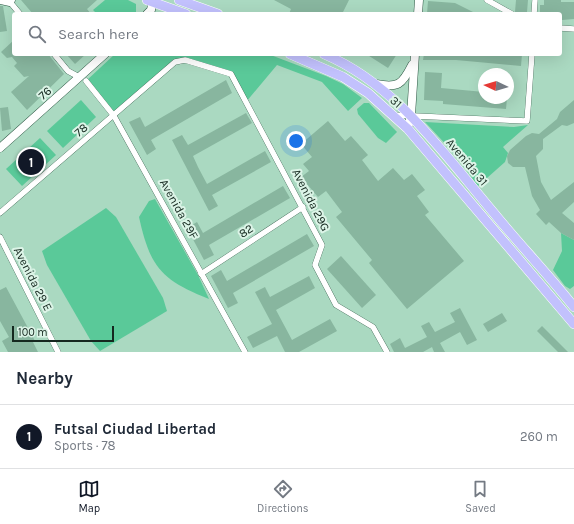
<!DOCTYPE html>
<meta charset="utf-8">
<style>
body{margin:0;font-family:Karla,sans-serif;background:#f6f6f7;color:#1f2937}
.compass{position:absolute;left:478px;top:68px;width:36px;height:36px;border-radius:50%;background:#fff;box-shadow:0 4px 16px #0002;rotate:274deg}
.scale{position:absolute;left:12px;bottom:10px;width:102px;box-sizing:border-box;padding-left:4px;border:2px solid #15281f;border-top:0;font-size:11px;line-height:14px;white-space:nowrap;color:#15281f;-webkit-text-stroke:3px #dcf4e7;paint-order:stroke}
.you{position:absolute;left:296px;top:141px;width:14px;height:14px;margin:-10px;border:3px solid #fff;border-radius:50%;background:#1a73e8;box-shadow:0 0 0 6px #1a73e833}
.badge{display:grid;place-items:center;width:26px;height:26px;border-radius:50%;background:#111827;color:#fff;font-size:13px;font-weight:700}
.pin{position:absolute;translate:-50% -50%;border:2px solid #fff;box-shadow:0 1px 4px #0006}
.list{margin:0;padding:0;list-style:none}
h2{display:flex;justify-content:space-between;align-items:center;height:52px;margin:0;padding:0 16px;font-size:17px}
h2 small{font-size:13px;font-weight:400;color:#747a83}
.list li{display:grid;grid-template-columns:26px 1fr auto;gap:12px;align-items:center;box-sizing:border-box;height:64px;padding:0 16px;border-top:1px solid #e0e1e3}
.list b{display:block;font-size:15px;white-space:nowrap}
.list p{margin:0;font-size:13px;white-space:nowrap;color:#747a83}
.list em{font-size:13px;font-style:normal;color:#747a83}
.icon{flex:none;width:22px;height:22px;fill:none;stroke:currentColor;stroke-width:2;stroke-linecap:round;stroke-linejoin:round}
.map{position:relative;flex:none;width:574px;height:352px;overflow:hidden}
.search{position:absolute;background:#fff;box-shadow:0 4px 16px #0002;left:12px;right:12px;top:12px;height:44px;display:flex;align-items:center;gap:10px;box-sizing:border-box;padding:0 14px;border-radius:4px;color:#747a83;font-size:15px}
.sheet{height:116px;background:#fff}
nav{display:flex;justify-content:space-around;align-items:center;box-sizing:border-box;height:56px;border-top:1px solid #e0e1e3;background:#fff;font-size:11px;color:#747a83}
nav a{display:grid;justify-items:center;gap:2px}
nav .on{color:#111827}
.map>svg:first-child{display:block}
.green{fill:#5ac999}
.building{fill:#88b69f}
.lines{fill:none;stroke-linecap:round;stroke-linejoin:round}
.street-casing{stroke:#2c5743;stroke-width:6}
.secondary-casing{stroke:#2c5743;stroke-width:9}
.primary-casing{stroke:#fff;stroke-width:10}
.street{stroke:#fff;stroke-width:5.5}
.secondary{stroke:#fff;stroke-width:8}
.primary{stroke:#c2c1fd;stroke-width:9}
.labels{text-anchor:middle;stroke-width:4;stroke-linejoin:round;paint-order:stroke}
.street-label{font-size:12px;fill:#15281f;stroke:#dcf4e7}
</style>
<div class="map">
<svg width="574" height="352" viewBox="0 0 574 352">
<rect width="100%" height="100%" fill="#aad9c1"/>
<g class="green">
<polygon points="105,0 128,0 136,4 136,13 97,14 93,10"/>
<polygon points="115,54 268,54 326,76 343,84 362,98 348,111 322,82 277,65 246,102 231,74 185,60 175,62 114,116 86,81"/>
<polygon points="81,100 96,117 63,148 47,131"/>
<polygon points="364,103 369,103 397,132 386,143 378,138 358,114 357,109"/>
<polygon points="425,122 514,127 528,125 503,147 508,153 505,162 478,186 451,150"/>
<polygon points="40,138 56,155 22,186 6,169"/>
<path d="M155 199 198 275 209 299C161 280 150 267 139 217L149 201Z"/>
<polygon points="106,208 116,217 163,298 167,311 100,351 91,341 47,265 42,251"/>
<polygon points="561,233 574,240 574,286 570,289 565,286 553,270 562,251"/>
</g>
<g class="building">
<polygon points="21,0 97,0 87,9 91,14 33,14"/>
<polygon points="274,0 349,0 342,14 289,14 291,9"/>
<polygon points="516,0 528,0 527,12 515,12"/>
<polygon points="544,0 561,0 561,2 574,2 574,19 562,20 562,16 560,16 560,14 540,14 540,5 544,5"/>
<polygon points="428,1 455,3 477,14 427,14"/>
<polygon points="0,6 3,6 7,31 0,32"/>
<polygon points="14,40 14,54 48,54 64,74 27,110 11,92 29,76 24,77 14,66 17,63 12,57 7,58 1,52"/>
<polygon points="66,54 86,54 75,64"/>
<polygon points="366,54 397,54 388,68"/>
<polygon points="424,54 522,54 521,66 456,60 423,60"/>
<polygon points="425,72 442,73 441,88 484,92 484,98 507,98 506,109 443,104 443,101 424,100"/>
<polygon points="226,80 232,93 151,140 156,149 147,155 129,122 140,117 145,127"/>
<polygon points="574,100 574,123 567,126 562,125 543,139 543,149 536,156 541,182 551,200 574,182 574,202 562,213 574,223 574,240 561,233 549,222 546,225 536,214 540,210 532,196 525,167 513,167 508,163 507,156 510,150 526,136 532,133 539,134 557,119 560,112"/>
<polygon points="8,107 11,129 2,131 0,108"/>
<polygon points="246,113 252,123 193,156 198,167 207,184 265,151 271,162 212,195 218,206 209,211 172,140 182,135 188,145"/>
<polygon points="328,121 345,141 351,136 368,155 362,160 378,181 393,168 404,180 412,174 425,190 417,196 429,212 425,215 464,261 407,309 369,263 372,260 336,217 342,212 326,191 318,197 301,177 309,171 303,164 312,157 301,144"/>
<polygon points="283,186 290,198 209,245 214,255 204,260 187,228 197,222 203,233"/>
<polygon points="307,234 314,246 233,293 238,303 228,308 211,276 221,270 227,281"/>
<polygon points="341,256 376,295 362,308 327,269"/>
<polygon points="309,276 315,288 276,310 292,340 330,319 337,331 299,352 285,352 277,336 253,348 247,337 272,324 255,292 265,287 270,297"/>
<polygon points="6,287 35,341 33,342 38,352 8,352 2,341 9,337 0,321 0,290"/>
<polygon points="460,308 477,340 467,345 460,332 440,343 445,352 434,352 432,347 423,352 394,352 390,344 400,338 405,348 427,337 421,326 429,322 435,332 455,322 450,313"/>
<polygon points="502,313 507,321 488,332 483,324"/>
<polygon points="542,326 568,352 558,352 537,331"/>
</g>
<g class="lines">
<g class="street-casing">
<g id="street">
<polyline points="487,0 512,14"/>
<polyline points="10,2 20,14"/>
<polyline points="534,14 535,0"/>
<polyline points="560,28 574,29"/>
<polyline points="54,54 68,71 79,77"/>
<polyline points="86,81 114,116 245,352"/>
<polyline points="392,115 527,121 532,54"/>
<polyline points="0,213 175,62 185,60 231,74 322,245 315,265 336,305 373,327 387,352"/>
<polyline points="0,237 58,352"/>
<polyline points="201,274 303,207"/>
</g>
</g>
<g class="secondary-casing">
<g id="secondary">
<polyline points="1,0 10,2 11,0"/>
<polyline points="147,14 151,10 153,0"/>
<polyline points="418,14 419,0"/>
<path d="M376 84C398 88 402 85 412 65"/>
<polyline points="408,129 411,115 415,54"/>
<polyline points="0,148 105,54"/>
</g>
</g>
<g class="primary-casing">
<g id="primary">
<polyline points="147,0 186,14"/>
<polyline points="179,0 218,14"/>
<polyline points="290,54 343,77 368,93 408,129 574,324"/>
<path d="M324 54C397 85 443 153 493 212 519 244 548 274 574 307"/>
</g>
</g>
<use href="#street" class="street"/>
<use href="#secondary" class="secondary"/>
<use href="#primary" class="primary"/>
</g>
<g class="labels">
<g class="street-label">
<text transform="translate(45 93) rotate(-42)" y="4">76</text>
<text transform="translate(396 102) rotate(43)" y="4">31</text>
<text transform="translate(81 130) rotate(-41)" y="4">78</text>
<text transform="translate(467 162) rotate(50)" y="4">Avenida 31</text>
<text transform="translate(311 200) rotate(63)" y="4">Avenida 29G</text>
<text transform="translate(179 209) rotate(61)" y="4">Avenida 29F</text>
<text transform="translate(246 231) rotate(-33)" y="4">82</text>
<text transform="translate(33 279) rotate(63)" y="4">Avenida 29 E</text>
</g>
</g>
</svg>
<svg class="compass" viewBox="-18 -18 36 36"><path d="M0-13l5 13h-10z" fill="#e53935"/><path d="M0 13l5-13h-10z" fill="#747a83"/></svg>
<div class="scale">100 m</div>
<div class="you"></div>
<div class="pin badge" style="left:31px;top:162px">1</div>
<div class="search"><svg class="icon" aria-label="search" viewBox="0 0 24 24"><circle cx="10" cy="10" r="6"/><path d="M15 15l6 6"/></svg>Search here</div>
</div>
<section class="sheet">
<h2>Nearby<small></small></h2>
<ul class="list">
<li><span class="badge">1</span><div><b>Futsal Ciudad Libertad</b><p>Sports · 78</p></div><em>260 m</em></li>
</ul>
</section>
<nav>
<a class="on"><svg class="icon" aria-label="map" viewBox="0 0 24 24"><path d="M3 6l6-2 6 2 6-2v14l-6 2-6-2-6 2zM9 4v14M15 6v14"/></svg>Map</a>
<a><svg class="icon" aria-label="directions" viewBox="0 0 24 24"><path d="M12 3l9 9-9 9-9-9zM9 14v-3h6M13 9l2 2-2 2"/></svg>Directions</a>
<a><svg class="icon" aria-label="saved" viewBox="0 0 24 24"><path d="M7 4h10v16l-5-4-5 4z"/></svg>Saved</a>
</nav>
